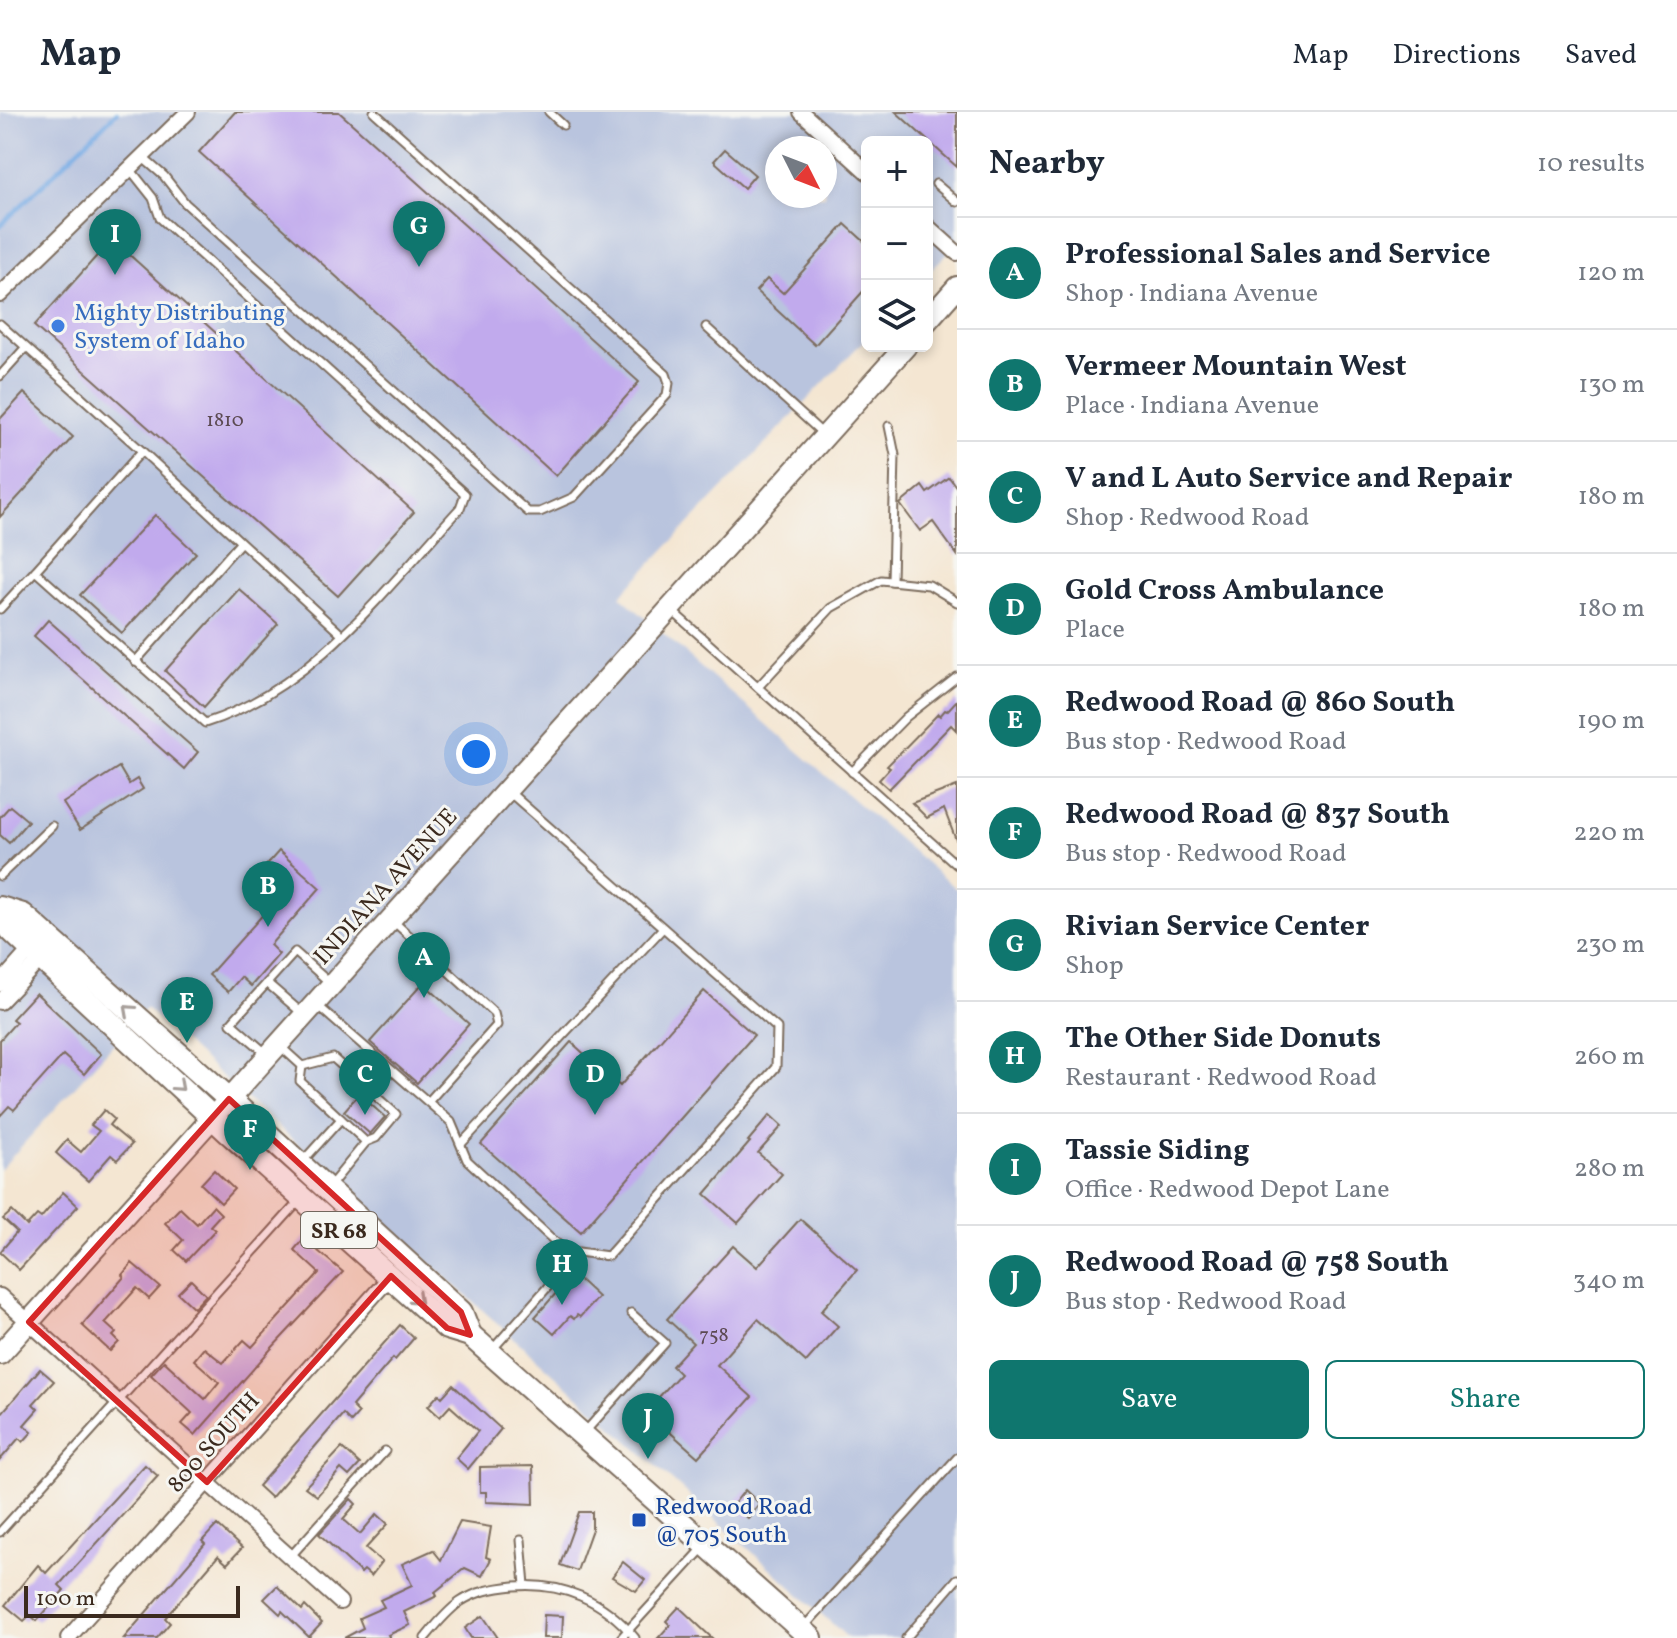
<!DOCTYPE html>
<meta charset="utf-8">
<style>
body{margin:0;font-family:Vollkorn,serif;background:#f6f6f7;color:#1f2937}
.controls{position:absolute;right:24px;top:24px;display:grid;overflow:hidden;border-radius:12px;box-shadow:0 4px 12px #0003}
.controls button{width:72px;height:72px;display:grid;place-items:center;padding:0;border:0;border-bottom:2px solid #e0e1e3;background:#fff;color:#1f2937;font:40px sans-serif}
.compass{position:absolute;left:765px;top:24px;width:72px;height:72px;border-radius:50%;background:#fff;box-shadow:0 4px 12px #0003;rotate:132deg}
.scale{position:absolute;left:24px;bottom:20px;width:216px;box-sizing:border-box;padding-left:8px;border:4px solid #3b2a1e;border-top:0;font-size:22px;line-height:28px;white-space:nowrap;color:#3b2a1e;-webkit-text-stroke:6px #f6f6f2;paint-order:stroke}
.you{position:absolute;left:476px;top:642px;width:28px;height:28px;margin:-20px;border:6px solid #fff;border-radius:50%;background:#1a73e8;box-shadow:0 0 0 12px #1a73e833}
.badge{display:grid;place-items:center;width:52px;height:52px;border-radius:50%;background:#0f766e;color:#fff;font-size:26px;font-weight:700}
.pin{position:absolute;translate:-50% -66px;filter:drop-shadow(0 2px 4px #0008)}
.pin::after{content:'';position:absolute;top:42px;width:28px;height:24px;background:inherit;clip-path:polygon(0 0,100% 0,50% 100%)}
.list{margin:0;padding:0;list-style:none}
h2{display:flex;justify-content:space-between;align-items:center;height:104px;margin:0;padding:0 32px;font-size:34px}
h2 small{font-size:26px;font-weight:400;color:#747a83}
.list li{display:grid;grid-template-columns:52px 1fr auto;gap:24px;align-items:center;box-sizing:border-box;height:112px;padding:0 32px;border-top:2px solid #e0e1e3}
.list b{display:block;font-size:30px;white-space:nowrap}
.list p{margin:0;font-size:26px;white-space:nowrap;color:#747a83}
.list em{font-size:26px;font-style:normal;color:#747a83}
.actions{display:flex;gap:16px;padding:24px 32px}
.actions a{flex:1;padding:18px 0;border:2px solid #0f766e;border-radius:12px;text-align:center;font-size:28px;color:#0f766e}
.actions .main{background:#0f766e;color:#fff}
.icon{flex:none;width:44px;height:44px;fill:none;stroke:currentColor;stroke-width:2;stroke-linecap:round;stroke-linejoin:round}
.map{position:relative;flex:none;width:957px;height:1526px;overflow:hidden}
header{display:flex;align-items:center;gap:48px;box-sizing:border-box;height:112px;padding:0 40px;background:#fff;border-bottom:2px solid #e0e1e3}
header strong{font-size:38px}
nav{display:flex;gap:44px;margin-inline-start:auto;font-size:28px}
main{display:flex}
aside{flex:1;background:#fff}
.map>svg:first-child{display:block}
.industrial{fill:#b9c4de;fill-rule:evenodd}
.lines{fill:none;stroke-linecap:round;stroke-linejoin:round}
.stream{stroke:#77ace5;stroke-width:4}
.building{fill:#c1aaed}
.lane-casing{stroke:#7c6c5d;stroke-width:11}
.street-casing{stroke:#7c6c5d;stroke-width:18}
.secondary-casing{stroke:#7c6c5d;stroke-width:24}
.primary-casing{stroke:#7c6c5d;stroke-width:26}
.lane{stroke:#fff;stroke-width:7}
.street{stroke:#fff;stroke-width:14}
.secondary{stroke:#fff;stroke-width:20}
.primary{stroke:#fff;stroke-width:22}
.oneway{stroke:#a79f9a}
.marked{fill:#d62828;fill-opacity:0.2;stroke:#d62828;stroke-width:6;stroke-linejoin:round}
.shop-dot{fill:#3f7fe0;stroke:#f6f6f2;stroke-width:3}
.transit-dot{fill:#1a4fb4;stroke:#f6f6f2;stroke-width:3}
.labels{text-anchor:middle;stroke-width:6;stroke-linejoin:round;paint-order:stroke}
.number-label{font-size:20px;fill:#5c4a52}
.shield{fill:#f6f6f2;stroke:#73675e;stroke-width:2}
.shield-label{font-size:22px;font-weight:bold;fill:#3b2a1e}
.shop-label{font-size:24px;fill:#366cbe;stroke:#f6f6f2;text-anchor:start}
.street-label{font-size:24px;fill:#3b2a1e;stroke:#f6f6f2}
.transit-label{font-size:24px;fill:#164399;stroke:#f6f6f2;text-anchor:start}
</style>
<header>
<strong>Map</strong>
<nav><a>Map</a><a>Directions</a><a>Saved</a></nav>
</header>
<main>
<div class="map">
<svg width="957" height="1526" viewBox="0 0 957 1526">
<rect width="100%" height="100%" fill="#f6f6f2"/>
<filter id="ink" filterUnits="userSpaceOnUse"><feTurbulence type="fractalNoise" baseFrequency=".0125" numOctaves="2"/><feDisplacementMap in="SourceGraphic" scale="16" xChannelSelector="R" yChannelSelector="G"/><feConvolveMatrix kernelMatrix="1 2 1 2 8 2 1 2 1" color-interpolation-filters="sRGB"/></filter>
<filter id="wash" filterUnits="userSpaceOnUse"><feTurbulence type="fractalNoise" baseFrequency=".006" numOctaves="4" result="noise"/><feDisplacementMap in="SourceGraphic" scale="32" xChannelSelector="R" yChannelSelector="G"/><feGaussianBlur stdDeviation="1.8" result="paint"/><feColorMatrix in="noise" values="0 0 0 0 0 0 0 0 0 0 0 0 0 0 0 0 0 1.4 0 .05"/><feComposite in="paint" operator="in"/></filter>
<g filter="url(#wash)">
<rect width="100%" height="100%" fill="#f4e6d2"/>
<path class="industrial" d="M0 0H957V131L927 162V30H867V225L620 484 957 778V1526H848L146 896 0 1058ZM777 36H825V84H777Z"/>
<g class="lines">
<polyline class="stream" points="0,114 117,0"/>
</g>
<g id="blocks">
<g class="building">
<polygon points="235,0 339,0 639,270 556,364 199,40"/>
<polygon points="896,0 957,0 957,55"/>
<polygon points="725,37 755,63 744,76 714,49"/>
<polygon points="845,112 867,132 867,175 815,233 756,179 767,167 783,181"/>
<polygon points="112,127 414,400 338,484 34,214"/>
<polygon points="24,281 73,325 0,405 0,307"/>
<polygon points="949,365 957,376 957,443 933,410 920,419 900,392 922,374 927,381"/>
<polygon points="155,403 196,441 122,521 80,483"/>
<polygon points="239,477 278,512 204,595 165,559"/>
<polygon points="48,508 198,640 184,657 34,524"/>
<polygon points="957,588 957,619 951,613 889,677 879,668 890,656 887,654 938,602 940,604 945,598 947,599"/>
<polygon points="119,655 129,672 137,667 143,677 80,718 63,691"/>
<polygon points="957,674 957,728 956,728 944,697 927,706 912,691"/>
<polygon points="10,694 28,709 9,731 0,723 0,705"/>
<polygon points="279,739 320,776 270,833 279,842 251,874 241,865 228,880 209,863 267,798 244,778"/>
<polygon points="423,871 469,912 417,971 370,930"/>
<polygon points="704,879 754,923 581,1120 481,1032 571,930 620,974"/>
<polygon points="36,881 101,942 84,962 63,943 14,998 9,994 0,1004 0,928 16,910 12,907"/>
<polygon points="359,982 385,1005 370,1022 344,999"/>
<polygon points="104,998 114,1007 109,1013 132,1032 117,1048 111,1043 88,1069 56,1041 67,1028 81,1040 99,1019 91,1013"/>
<polygon points="770,1003 782,1014 758,1041 782,1062 738,1111 705,1082 750,1030 748,1029"/>
<polygon points="214,1058 234,1077 221,1091 201,1072"/>
<polygon points="63,1080 78,1094 19,1158 0,1140 17,1120 3,1107 12,1099 27,1114 37,1103 41,1106"/>
<polygon points="213,1094 221,1102 210,1114 215,1118 186,1149 174,1138 183,1128 165,1111 180,1096 197,1112"/>
<polygon points="800,1107 857,1158 821,1199 838,1214 806,1250 758,1207 717,1253 752,1285 698,1345 646,1299 680,1262 672,1254 693,1231 667,1207 733,1134 757,1155"/>
<polygon points="307,1123 322,1135 318,1139 343,1160 270,1238 195,1323 182,1312 192,1301 151,1263 164,1249 205,1287 219,1270 194,1248 204,1236 223,1251 244,1228 252,1235 319,1161 294,1138"/>
<polygon points="132,1151 160,1175 149,1187 137,1176 107,1209 105,1211 116,1221 113,1224 119,1230 110,1239 82,1213 124,1165 122,1163"/>
<polygon points="573,1162 598,1185 580,1205 577,1203 574,1207 570,1204 554,1222 535,1205"/>
<polygon points="191,1168 206,1183 194,1196 178,1181"/>
<polygon points="400,1213 414,1226 395,1248 393,1246 352,1294 359,1301 351,1310 343,1302 271,1386 258,1374"/>
<polygon points="40,1257 54,1269 33,1292 38,1297 24,1313 32,1320 23,1330 19,1326 0,1348 0,1303"/>
<polygon points="453,1273 501,1317 468,1357 456,1346 478,1319 450,1294 440,1305 428,1294 439,1282 442,1285"/>
<polygon points="342,1336 360,1352 349,1364 341,1357 317,1384 305,1375"/>
<polygon points="145,1353 158,1364 59,1473 64,1478 37,1509 30,1503 24,1509 5,1493 38,1453 46,1461"/>
<polygon points="533,1354 534,1392 486,1390 486,1380 480,1380 480,1355"/>
<polygon points="745,1378 760,1392 748,1406 733,1393"/>
<polygon points="351,1387 356,1392 343,1407 360,1422 377,1402 388,1412 366,1436 382,1450 371,1464 364,1458 361,1461 319,1422"/>
<polygon points="579,1400 592,1400 592,1417 577,1459 560,1453"/>
<polygon points="460,1410 491,1415 486,1445 491,1447 482,1464 465,1456 435,1480 437,1484 404,1500 410,1513 388,1523 390,1526 344,1526 363,1516 359,1506 384,1495 380,1488 412,1473 402,1452 433,1438 441,1448"/>
<polygon points="217,1413 242,1436 227,1452 218,1444 165,1506 170,1511 157,1526 124,1526 205,1432 202,1429"/>
<polygon points="623,1450 645,1468 636,1479 612,1465"/>
<polygon points="277,1474 302,1498 305,1494 322,1511 309,1525 282,1499 280,1502 264,1487"/>
<polygon points="679,1495 712,1526 658,1526 670,1513 666,1509"/>
<polygon points="544,1503 563,1504 562,1526 543,1526"/>
<polygon points="483,1504 498,1526 471,1526 465,1516"/>
</g>
</g>
</g>
<g filter="url(#ink)">
<use href="#blocks" fill-opacity="0" stroke="#7c6c5d" stroke-width="2"/>
<g class="lines">
<g class="lane-casing">
<g id="lane">
<polyline points="549,0 563,13"/>
<polyline points="142,45 164,64 185,91 528,400 540,400 574,385 667,283 669,271 666,262 374,0"/>
<polyline points="936,72 957,90"/>
<polyline points="0,212 142,339 342,523"/>
<polyline points="706,215 823,322"/>
<polyline points="0,264 25,236"/>
<polyline points="889,314 895,343 892,469"/>
<polyline points="35,459 142,339"/>
<path d="M0 497 35 459 205 611C313 577 386 476 460 396L465 382 160 106 153 86 130 57"/>
<polyline points="670,497 957,753"/>
<polyline points="135,550 240,431"/>
<polyline points="758,575 831,496 881,468 929,473 957,490"/>
<polyline points="852,660 906,605 957,565"/>
<polyline points="0,764 52,714"/>
<polyline points="392,808 494,901 497,913 429,989"/>
<polyline points="267,871 303,902"/>
<polyline points="317,893 451,1010 467,1048 564,1138 608,1144 776,955 777,916 507,678"/>
<polyline points="280,934 302,954 300,969 366,1030 330,1074"/>
<polyline points="268,943 231,911 295,840 330,871"/>
<polyline points="302,954 333,946 396,1002 376,1026 366,1030"/>
<polyline points="461,1032 663,816"/>
<polyline points="302,1050 341,1007"/>
<polyline points="491,1239 560,1161 564,1138"/>
<polyline points="584,1321 665,1231 631,1201"/>
<polyline points="0,1420 301,1087"/>
<polyline points="521,1428 525,1473"/>
<polyline points="290,1445 385,1339"/>
<polyline points="803,1516 957,1346"/>
<path d="M425 1526C435 1514 447 1499 460 1490 476 1479 495 1476 514 1474 562 1470 604 1488 635 1526"/>
<polyline points="621,1526 705,1434"/>
<polyline points="906,1526 957,1467"/>
</g>
</g>
<g class="street-casing">
<g id="street">
<polyline points="801,0 867,60"/>
<polyline points="927,114 957,141"/>
<polyline points="0,183 188,0"/>
<polyline points="0,872 31,837"/>
<polyline points="0,890 41,847"/>
<polyline points="0,1184 340,1490"/>
<polyline points="68,1526 391,1164"/>
</g>
</g>
<g class="secondary-casing">
<g id="secondary">
<polyline points="927,209 957,175"/>
<polyline points="0,1242 906,234"/>
</g>
</g>
<g class="primary-casing">
<g id="primary">
<polyline points="0,796 23,803 229,987 461,1200 470,1223"/>
<polyline points="0,798 11,818 31,837 227,1019 447,1216 470,1223 811,1526"/>
</g>
</g>
<use href="#lane" class="lane"/>
<use href="#street" class="street"/>
<use href="#secondary" class="secondary"/>
<use href="#primary" class="primary"/>
</g>
<defs><path id="oneway-chevron" d="M-2-3.5L2.5 0L-2 3.5" fill="none" stroke-width="1.6" stroke-linecap="round" stroke-linejoin="round" transform="scale(2)"/></defs>
<g class="oneway">
<use href="#oneway-chevron" transform="translate(129 898) rotate(-138)"/>
<use href="#oneway-chevron" transform="translate(179 974) rotate(42)"/>
<use href="#oneway-chevron" transform="translate(417 1187) rotate(43)"/>
</g>
</g>
<path class="marked" d="M229 987 461 1200 470 1223 447 1216 391 1164 207 1370 29 1210Z"/>
<circle class="shop-dot" cx="58" cy="214" r="8"/>
<rect class="transit-dot" x="631" y="1400" width="16" height="16" rx="4"/>
<g class="labels">
<g class="number-label">
<text x="225" y="314">1810</text>
<text x="714" y="1229">758</text>
</g>
<rect class="shield" x="301" y="1100" width="76" height="36" rx="6"/>
<g class="shield-label">
<text x="339" y="1126">SR 68</text>
</g>
<g class="shop-label">
<text x="74" y="208">Mighty Distributing<tspan x="74" dy="28">System of Idaho</tspan></text>
</g>
<g class="street-label">
<text transform="translate(385 774) rotate(-48)" y="8">INDIANA AVENUE</text>
<text transform="translate(213 1330) rotate(-48)" y="8">800 SOUTH</text>
</g>
<g class="transit-label">
<text x="655" y="1402">Redwood Road<tspan x="655" dy="28">@ 705 South</tspan></text>
</g>
</g>
</svg>
<div class="controls">
<button>+</button>
<button>−</button>
<button><svg class="icon" aria-label="layers" viewBox="0 0 24 24"><path d="M12 4l9 5-9 5-9-5zM3 14l9 5 9-5"/></svg></button>
</div>
<svg class="compass" viewBox="-18 -18 36 36"><path d="M0-13l5 13h-10z" fill="#e53935"/><path d="M0 13l5-13h-10z" fill="#747a83"/></svg>
<div class="scale">100 m</div>
<div class="you"></div>
<div class="pin badge" style="left:424px;top:886px">A</div>
<div class="pin badge" style="left:268px;top:815px">B</div>
<div class="pin badge" style="left:365px;top:1003px">C</div>
<div class="pin badge" style="left:595px;top:1003px">D</div>
<div class="pin badge" style="left:187px;top:931px">E</div>
<div class="pin badge" style="left:250px;top:1058px">F</div>
<div class="pin badge" style="left:419px;top:155px">G</div>
<div class="pin badge" style="left:562px;top:1193px">H</div>
<div class="pin badge" style="left:115px;top:163px">I</div>
<div class="pin badge" style="left:648px;top:1347px">J</div>
</div>
<aside>
<h2>Nearby<small>10 results</small></h2>
<ul class="list">
<li><span class="badge">A</span><div><b>Professional Sales and Service</b><p>Shop · Indiana Avenue</p></div><em>120 m</em></li>
<li><span class="badge">B</span><div><b>Vermeer Mountain West</b><p>Place · Indiana Avenue</p></div><em>130 m</em></li>
<li><span class="badge">C</span><div><b>V and L Auto Service and Repair</b><p>Shop · Redwood Road</p></div><em>180 m</em></li>
<li><span class="badge">D</span><div><b>Gold Cross Ambulance</b><p>Place</p></div><em>180 m</em></li>
<li><span class="badge">E</span><div><b>Redwood Road @ 860 South</b><p>Bus stop · Redwood Road</p></div><em>190 m</em></li>
<li><span class="badge">F</span><div><b>Redwood Road @ 837 South</b><p>Bus stop · Redwood Road</p></div><em>220 m</em></li>
<li><span class="badge">G</span><div><b>Rivian Service Center</b><p>Shop</p></div><em>230 m</em></li>
<li><span class="badge">H</span><div><b>The Other Side Donuts</b><p>Restaurant · Redwood Road</p></div><em>260 m</em></li>
<li><span class="badge">I</span><div><b>Tassie Siding</b><p>Office · Redwood Depot Lane</p></div><em>280 m</em></li>
<li><span class="badge">J</span><div><b>Redwood Road @ 758 South</b><p>Bus stop · Redwood Road</p></div><em>340 m</em></li>
</ul>
<div class="actions"><a class="main">Save</a><a>Share</a></div>
</aside>
</main>
